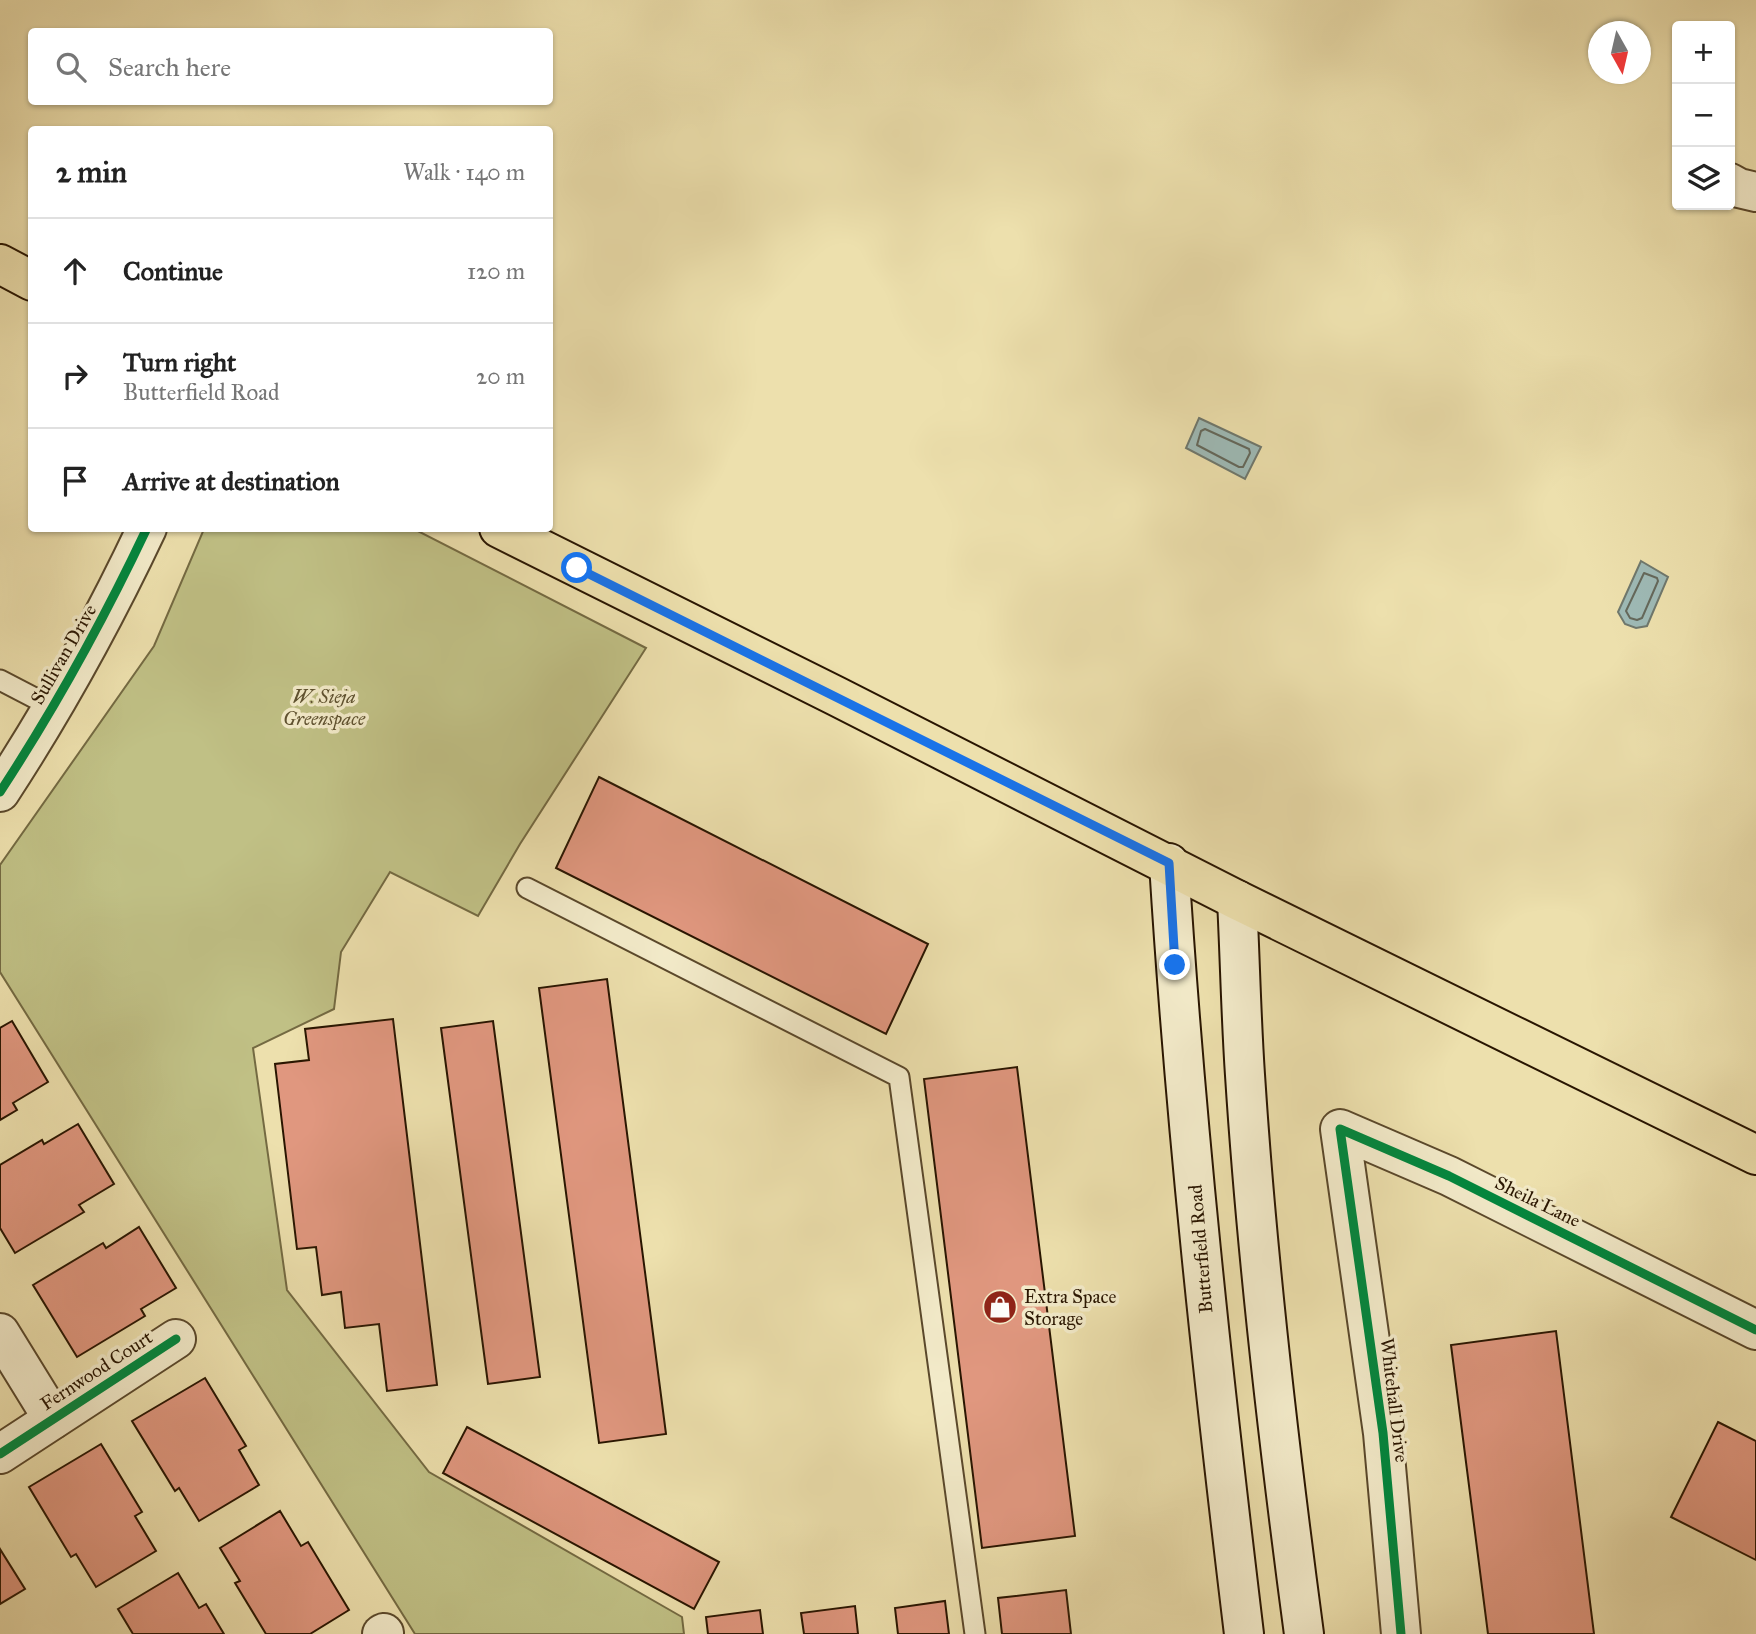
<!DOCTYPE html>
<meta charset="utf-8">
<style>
body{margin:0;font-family:"IM FELL Great Primer",serif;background:#f2f2f2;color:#222}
.controls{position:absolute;right:21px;top:21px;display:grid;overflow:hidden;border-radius:7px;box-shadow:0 2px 5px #0004}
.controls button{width:63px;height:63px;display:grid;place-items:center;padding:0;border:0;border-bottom:2px solid #e0e0e0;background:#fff;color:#222;font:35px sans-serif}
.compass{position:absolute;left:1588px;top:21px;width:63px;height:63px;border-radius:50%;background:#fff;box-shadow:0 2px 5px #0004;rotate:172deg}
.stop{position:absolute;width:21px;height:21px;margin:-16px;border:5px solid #1a73e8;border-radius:50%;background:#fff}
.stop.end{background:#1a73e8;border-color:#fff;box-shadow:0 2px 7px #0008}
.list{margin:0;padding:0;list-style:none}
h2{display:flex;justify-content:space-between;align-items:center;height:91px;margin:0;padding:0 28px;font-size:30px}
h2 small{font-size:23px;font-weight:400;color:#767676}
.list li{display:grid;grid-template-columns:46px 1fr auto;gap:21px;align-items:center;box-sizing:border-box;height:105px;padding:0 28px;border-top:2px solid #e0e0e0}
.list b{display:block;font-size:26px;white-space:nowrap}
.list p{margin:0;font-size:23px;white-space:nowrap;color:#767676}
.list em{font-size:23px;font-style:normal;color:#767676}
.icon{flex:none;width:38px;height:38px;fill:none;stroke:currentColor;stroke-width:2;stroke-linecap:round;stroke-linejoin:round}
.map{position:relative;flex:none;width:1756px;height:1634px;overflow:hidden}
.search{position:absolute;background:#fff;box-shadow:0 2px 5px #0004;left:28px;top:28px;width:525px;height:77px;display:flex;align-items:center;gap:18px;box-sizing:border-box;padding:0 24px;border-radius:7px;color:#767676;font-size:26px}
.panel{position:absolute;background:#fff;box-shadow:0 2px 5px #0004;left:28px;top:126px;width:525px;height:406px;border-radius:7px}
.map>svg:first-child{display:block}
.green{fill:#c0c085;stroke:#746a42;stroke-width:2}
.water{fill:#9ebab6;stroke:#6f786d;stroke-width:2}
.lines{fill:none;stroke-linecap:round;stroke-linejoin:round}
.shore{stroke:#64685b;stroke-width:2}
.building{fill:#e0977f;stroke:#291500;stroke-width:2}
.lane-casing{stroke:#5a482b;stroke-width:23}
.street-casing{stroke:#5a482b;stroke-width:42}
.secondary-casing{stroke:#291500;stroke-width:42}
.primary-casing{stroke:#291500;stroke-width:42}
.lane{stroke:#f3ebca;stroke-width:19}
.street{stroke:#f3ebca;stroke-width:38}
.secondary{stroke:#f3ebca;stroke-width:38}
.primary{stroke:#ede0ad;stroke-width:38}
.cycleway-casing{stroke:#f3ebca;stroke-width:13}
.cycleway{stroke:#00873e;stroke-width:9}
.route{stroke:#1a73e8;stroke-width:9}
.labels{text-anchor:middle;stroke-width:7;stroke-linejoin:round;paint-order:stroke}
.street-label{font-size:19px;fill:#291500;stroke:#f3ebca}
.park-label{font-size:19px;font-style:italic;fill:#5e512f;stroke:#f3ebca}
.poi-label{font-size:19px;fill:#291500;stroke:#f3ebca;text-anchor:start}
</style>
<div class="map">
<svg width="1756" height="1634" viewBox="0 0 1756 1634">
<rect width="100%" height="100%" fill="#ede0ad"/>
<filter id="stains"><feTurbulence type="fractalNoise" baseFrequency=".00286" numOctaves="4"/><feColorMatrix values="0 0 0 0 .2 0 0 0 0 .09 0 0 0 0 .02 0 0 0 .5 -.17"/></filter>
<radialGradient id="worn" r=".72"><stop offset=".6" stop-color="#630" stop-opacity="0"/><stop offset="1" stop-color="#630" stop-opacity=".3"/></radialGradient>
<polygon class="green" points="204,529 414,529 646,648 520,844 478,916 390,872 341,952 334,1009 253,1048 287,1290 429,1472 682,1617 684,1634 415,1634 0,972 0,865 154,646"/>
<g class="water">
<polygon points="1199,418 1261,447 1245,479 1186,448"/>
<polygon points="1641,561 1668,577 1647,626 1636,628 1625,624 1618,612"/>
</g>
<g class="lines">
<g class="shore">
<polygon points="1205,429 1249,449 1250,453 1243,467 1239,467 1197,445 1201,431"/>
<polygon points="1644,573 1657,578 1658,581 1642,618 1637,620 1630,618 1626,611"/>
</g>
</g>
<g class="building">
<polygon points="599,777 928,944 886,1034 556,868"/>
<polygon points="607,979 666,1434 599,1443 539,988"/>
<polygon points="393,1019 437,1385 387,1391 379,1324 345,1328 341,1292 322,1295 316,1247 297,1249 275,1064 309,1060 305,1029"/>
<polygon points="12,1021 48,1082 13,1103 17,1110 0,1120 0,1028"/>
<polygon points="493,1021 540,1377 488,1384 441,1028"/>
<polygon points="1017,1067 1075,1536 982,1548 924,1079"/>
<polygon points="78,1124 114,1184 79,1205 84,1212 15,1253 0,1228 0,1165 42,1140 44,1144"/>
<polygon points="139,1227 176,1288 141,1309 145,1316 77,1357 33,1285 103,1243 106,1248"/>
<polygon points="1556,1331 1594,1634 1488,1634 1451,1345"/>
<polygon points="205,1378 246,1446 239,1450 259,1485 199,1521 179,1488 175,1491 132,1421"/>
<polygon points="1718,1422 1756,1441 1756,1560 1671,1517"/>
<polygon points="467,1427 719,1562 694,1609 443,1473"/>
<polygon points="101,1444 142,1512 135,1516 156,1551 96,1587 76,1554 71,1557 29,1487"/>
<polygon points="280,1511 301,1546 308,1542 349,1610 310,1634 266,1634 235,1583 240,1581 220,1548"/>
<polygon points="0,1549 25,1589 0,1604"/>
<polygon points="178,1573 199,1608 206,1604 224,1634 133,1634 118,1609"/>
<polygon points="1066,1590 1071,1634 1002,1634 998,1598"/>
<polygon points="945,1601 949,1634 898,1634 895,1608"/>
<polygon points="855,1606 858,1634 804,1634 801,1613"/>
<polygon points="760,1610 763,1634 708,1634 706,1617"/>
</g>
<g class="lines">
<g class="lane-casing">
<g id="lane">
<polyline points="0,680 52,707"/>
<polyline points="527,888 899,1077 975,1634"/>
</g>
</g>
<g class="street-casing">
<g id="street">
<polyline points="1730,183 1739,188 1756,192"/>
<path d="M0 792C55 708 104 619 147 528"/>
<polyline points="0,1333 53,1419"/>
<polyline points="0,1454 176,1339"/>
<polyline points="382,1634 384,1633"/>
<polyline points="1401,1634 1383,1433 1340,1129 1449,1176 1756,1330"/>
</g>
</g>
<g class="secondary-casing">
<g id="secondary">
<path d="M1169 863C1185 1121 1213 1378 1244 1634"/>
<path d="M1237 900C1240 958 1241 1016 1245 1075 1257 1262 1279 1448 1304 1634"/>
</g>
</g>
<g class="primary-casing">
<g id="primary">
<polyline points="0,264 32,281"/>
<polyline points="499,528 836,696 1237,900 1756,1155"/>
</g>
</g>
<use href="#lane" class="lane"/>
<use href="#street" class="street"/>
<use href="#secondary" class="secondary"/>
<use href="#primary" class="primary"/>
<g class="cycleway-casing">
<g id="cycleway">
<path d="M0 792C55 708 104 619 147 528"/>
<polyline points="0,1454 176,1339"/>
<polyline points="1401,1634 1383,1433 1340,1129 1449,1176 1756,1330"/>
</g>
</g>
<use href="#cycleway" class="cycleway"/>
</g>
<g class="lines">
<polyline class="route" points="577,568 1169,863 1175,965"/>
</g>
<defs>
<g id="shop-disc" transform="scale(1.75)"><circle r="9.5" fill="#8f2418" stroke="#f3ebca"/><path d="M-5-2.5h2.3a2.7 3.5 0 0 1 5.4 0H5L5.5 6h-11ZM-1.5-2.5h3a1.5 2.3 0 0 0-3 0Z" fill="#fff"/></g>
</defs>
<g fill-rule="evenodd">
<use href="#shop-disc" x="1000" y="1307"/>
</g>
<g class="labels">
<g class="street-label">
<text transform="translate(63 654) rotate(-60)" y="7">Sullivan Drive</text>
<text transform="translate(1538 1201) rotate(26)" y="7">Sheila Lane</text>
<text transform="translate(1200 1249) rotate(-95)" y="7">Butterfield Road</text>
<text transform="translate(96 1370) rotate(-33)" y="7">Fernwood Court</text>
<text transform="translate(1395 1400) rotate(83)" y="7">Whitehall Drive</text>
</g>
<g class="park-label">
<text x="324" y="703">W. Sieja<tspan x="324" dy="22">Greenspace</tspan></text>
</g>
<g class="poi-label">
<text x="1024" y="1303">Extra Space<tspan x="1024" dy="22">Storage</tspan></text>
</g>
</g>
<rect width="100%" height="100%" filter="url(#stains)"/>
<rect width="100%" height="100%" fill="url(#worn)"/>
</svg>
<div class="controls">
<button>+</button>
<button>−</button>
<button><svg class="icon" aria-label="layers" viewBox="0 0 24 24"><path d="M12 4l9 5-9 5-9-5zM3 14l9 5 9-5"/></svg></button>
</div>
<svg class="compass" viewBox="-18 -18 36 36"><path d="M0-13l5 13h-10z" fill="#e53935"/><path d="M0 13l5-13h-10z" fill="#767676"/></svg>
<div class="stop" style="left:577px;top:568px"></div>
<div class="stop end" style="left:1175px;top:965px"></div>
<div class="search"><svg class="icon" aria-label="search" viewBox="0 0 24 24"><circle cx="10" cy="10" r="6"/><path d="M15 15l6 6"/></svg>Search here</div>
<section class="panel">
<h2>2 min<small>Walk · 140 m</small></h2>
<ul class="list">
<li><svg class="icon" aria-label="ahead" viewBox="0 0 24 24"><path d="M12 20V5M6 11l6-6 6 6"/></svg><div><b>Continue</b></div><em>120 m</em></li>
<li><svg class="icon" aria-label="right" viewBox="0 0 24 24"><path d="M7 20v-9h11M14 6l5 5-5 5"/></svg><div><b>Turn right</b><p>Butterfield Road</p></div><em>20 m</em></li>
<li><svg class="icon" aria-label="arrive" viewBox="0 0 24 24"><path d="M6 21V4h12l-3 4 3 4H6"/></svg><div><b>Arrive at destination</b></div></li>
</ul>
</section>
</div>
